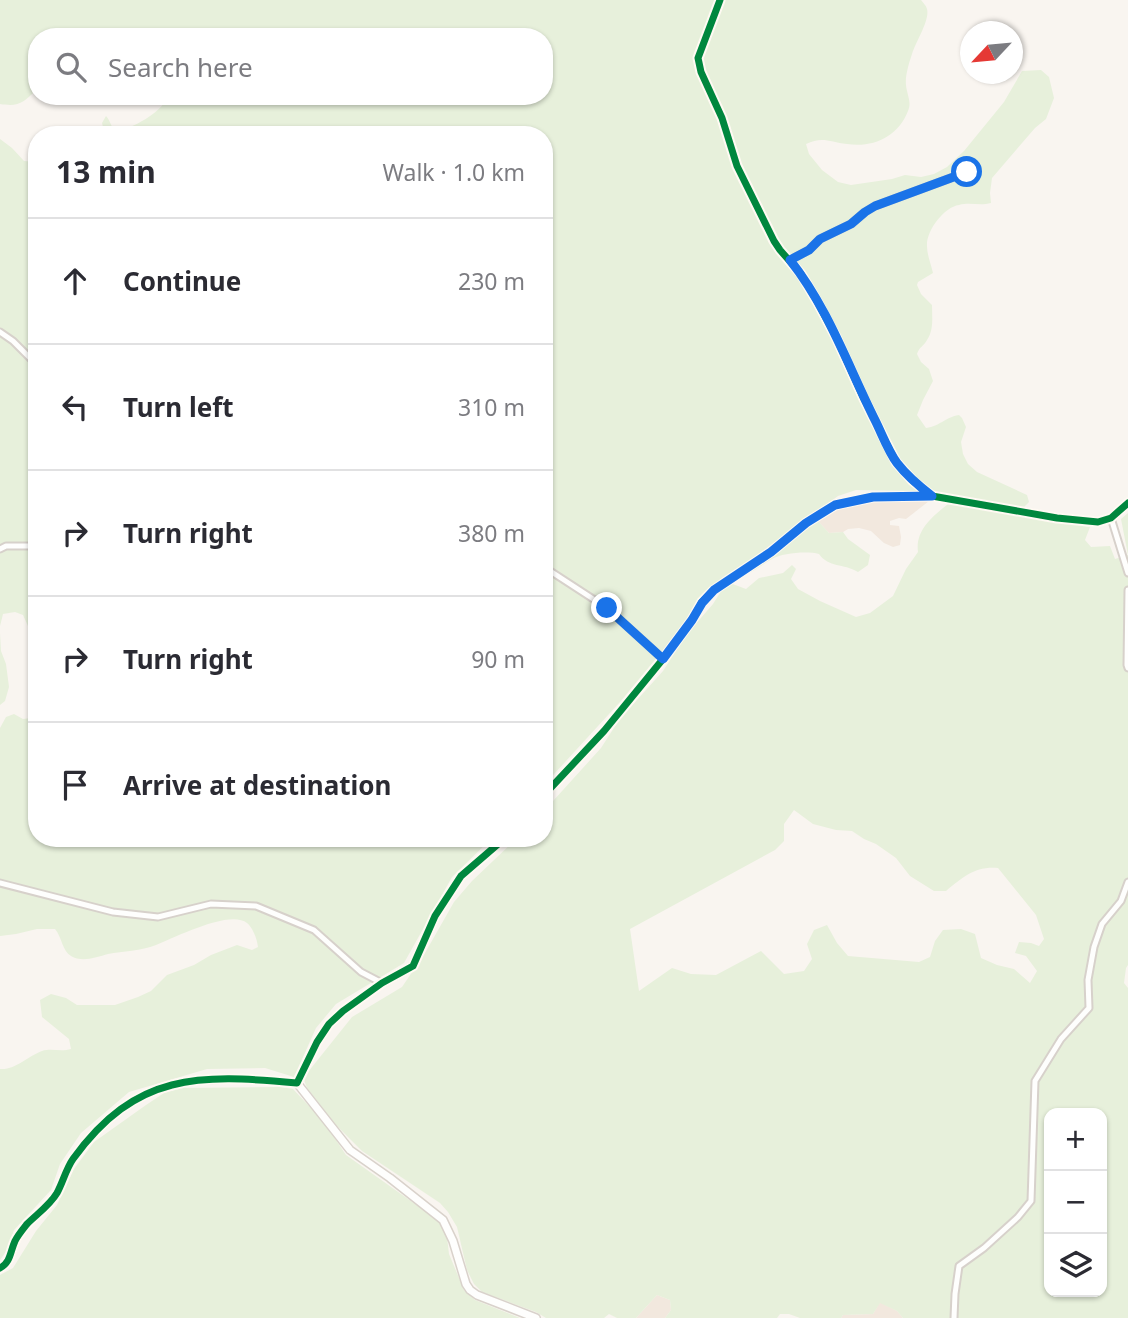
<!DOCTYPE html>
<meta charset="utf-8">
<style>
body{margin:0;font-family:"Noto Sans",sans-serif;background:#f2f2f3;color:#2b2b33}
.controls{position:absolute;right:21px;bottom:21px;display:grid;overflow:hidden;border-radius:14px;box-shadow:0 2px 5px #0004}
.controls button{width:63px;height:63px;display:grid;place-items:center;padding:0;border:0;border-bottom:2px solid #e1e1e2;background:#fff;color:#2b2b33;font:35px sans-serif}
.compass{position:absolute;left:960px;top:21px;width:63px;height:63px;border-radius:50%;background:#fff;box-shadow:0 2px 5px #0004;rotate:244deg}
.stop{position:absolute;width:21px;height:21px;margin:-16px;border:5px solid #1a73e8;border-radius:50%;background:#fff}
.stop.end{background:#1a73e8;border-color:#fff;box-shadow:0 2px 7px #0008}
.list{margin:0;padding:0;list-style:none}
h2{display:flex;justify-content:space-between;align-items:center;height:91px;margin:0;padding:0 28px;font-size:30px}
h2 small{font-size:23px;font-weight:400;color:#7c7c81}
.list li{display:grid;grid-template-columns:46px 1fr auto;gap:21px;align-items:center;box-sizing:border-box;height:126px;padding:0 28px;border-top:2px solid #e1e1e2}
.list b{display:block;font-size:26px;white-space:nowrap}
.list em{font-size:23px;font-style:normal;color:#7c7c81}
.icon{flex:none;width:38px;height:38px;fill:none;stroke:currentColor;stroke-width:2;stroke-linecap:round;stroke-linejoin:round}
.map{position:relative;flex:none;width:1128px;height:1318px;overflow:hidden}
.search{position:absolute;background:#fff;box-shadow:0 2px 5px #0004;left:28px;top:28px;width:525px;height:77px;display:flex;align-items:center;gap:18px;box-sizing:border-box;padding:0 24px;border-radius:28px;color:#7c7c81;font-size:26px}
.panel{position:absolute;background:#fff;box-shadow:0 2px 5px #0004;left:28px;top:126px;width:525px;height:721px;border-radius:28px}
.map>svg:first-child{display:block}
.residential{fill:#f2e8de}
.green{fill:#e7f0db;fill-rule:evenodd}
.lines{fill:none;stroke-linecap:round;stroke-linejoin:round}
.street-casing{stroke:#d7d1cb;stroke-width:9}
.secondary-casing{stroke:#d9d2cb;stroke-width:10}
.street{stroke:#fefefd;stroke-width:5}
.secondary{stroke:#fefefd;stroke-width:7}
.cycleway-casing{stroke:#fffaf3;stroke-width:11}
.cycleway{stroke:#00873e;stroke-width:7}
.route{stroke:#1a73e8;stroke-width:9}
</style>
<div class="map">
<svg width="1128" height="1318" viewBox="0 0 1128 1318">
<rect width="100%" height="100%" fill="#f9f5f0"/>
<g class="residential">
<polygon points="873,500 929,501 906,519 899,518 890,521 890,525 899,526 901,537 900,545 893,547 884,543 871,531 859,528 848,529 843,532 829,533 818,521 843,506"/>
<polygon points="657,1295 670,1300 671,1310 665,1318 636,1318"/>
<polygon points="880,1302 897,1311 903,1318 841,1318 843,1315 873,1314"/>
</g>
<g class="green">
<path d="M0 0H921C923 3 926 5 927 9 930 20 916 41 912 54 909 63 905 76 906 85 907 95 912 102 908 111 898 137 873 148 847 144 830 142 822 136 806 144L809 154 822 170 838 182 851 185 892 179 905 175 921 177 934 174 947 167 964 151 1004 102 1022 71 1041 70 1049 77 1054 98 1046 119 1035 128 992 178 990 193 991 203C980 206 970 202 959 205 944 207 926 231 927 246 927 255 931 264 933 273L918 282 917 285 921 294 932 305C932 317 934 330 927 340 924 346 919 347 917 354L921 362 929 369 933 381 923 400 917 415 926 428C941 426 943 418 959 415L962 418 966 427 961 442 963 454 968 464 977 472 1027 495 1029 502 1024 507 916 491 856 490 838 496 754 557 723 577 706 592 674 637 620 702 544 785V135H105L102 123 106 116C111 121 110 127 117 132 132 128 161 113 167 98 150 95 139 103 124 96H544V37H37V89C23 103 19 107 0 104Z"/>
<polygon points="0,139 12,148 24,161 37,162 37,646 23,615 15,612 3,614 0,626"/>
<path d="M948 504 1090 527 1085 540 1091 547 1110 546 1115 559 1128 555 1121 519 1128 513V965L1126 968 1124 983 1128 988V1318H903L897 1311 880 1303 873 1314 843 1315 841 1318H800L789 1314H780L777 1318H665L671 1310 670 1300 657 1295 636 1318H617L609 1314 604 1318H546L536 1312 482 1292 474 1284 467 1270 457 1227 448 1212 440 1203 362 1151 336 1125 307 1088 304 1080 308 1072 352 1017 402 987 425 953 454 902 472 881 517 838H544V811L601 748 619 720 663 671 687 634 713 604 723 588 730 583 746 589 759 578 783 573 792 565 796 569 791 579 798 589 820 601 856 617 870 613 893 596 906 569 918 552C915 530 933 516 948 504ZM794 810 813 824 836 830 852 831 864 839 876 844 896 858 910 876 934 891H946C963 877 975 866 998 868L1036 915 1044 939 1039 946 1031 943 1019 942 1015 953 1026 956 1037 971 1030 983 1014 969 997 965 981 958 975 934 961 929 943 930 935 941 930 957 919 962 848 956 837 943 827 925 814 930 807 944 812 959 804 971 784 974 761 951 716 975 691 974 672 968 639 991 630 929 775 850 784 841V824ZM1049 1113H1102V1292H1049Z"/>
<path d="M818 521 829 533 843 532 848 539 870 555 868 565 858 572C843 563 829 568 819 554 807 551 782 553 772 559 763 564 756 570 746 574L744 571 804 529Z"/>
<polygon points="0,633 1,651 6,664 9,687 5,701 0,705"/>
<path d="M37 708V838H492L452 877 404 963 336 1004 316 1028 294 1077 265 1068 207 1069 129 1092 81 1133 60 1164 51 1190 14 1230 7 1250 0 1260V1069C16 1070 28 1056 42 1051 51 1048 61 1052 71 1049L69 1039 42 1017 40 1000 51 994 66 998 77 1005H115L138 997 151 991 167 975 194 965 211 955 237 945 252 950 258 947C257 939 253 928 247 923 230 909 174 938 156 945 141 951 123 951 108 954 97 957 82 963 71 956 62 951 62 937 55 929H37L16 934 0 936V728L6 717 14 714 23 719 31 718 34 710Z"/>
<polygon points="281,1087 293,1089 324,1122 346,1155 439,1221 447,1237 449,1254 464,1290 475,1300 520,1318 0,1318 0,1275 13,1268 36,1231 57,1205 74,1169 94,1142 146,1105 164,1093 183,1088"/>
</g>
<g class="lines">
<g class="street-casing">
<g id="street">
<polyline points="720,0 698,58 701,72 722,118 737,166 774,241 780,250 801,274 818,303 836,337 864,399 896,462 913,481 931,496"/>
<polyline points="790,260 809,250 820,239 851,224 865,212 875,206 967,172"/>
<polyline points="0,332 13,341 37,365"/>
<polyline points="1111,518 1128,573"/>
<polyline points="0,549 6,546 37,546"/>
<polyline points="544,567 607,608 663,659"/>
<polyline points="1128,590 1127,665 1128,668"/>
<polyline points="0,883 113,912 158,917 211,904 256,906 314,930 361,972 382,983"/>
<polyline points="954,1318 955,1294 959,1266 984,1248 1018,1217 1031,1201 1035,1081 1061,1039 1089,1008 1088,980 1094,947 1102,924 1121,901 1128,882"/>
</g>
</g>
<g class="secondary-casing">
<g id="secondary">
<polyline points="544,795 604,731 663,659 692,620 702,602 714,590 771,552 806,523 835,505 873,497 932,496 1057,518 1098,522 1111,518 1128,503"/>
<polyline points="297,1083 350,1150 390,1178 443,1220 453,1241 466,1284 470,1290 477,1295 536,1318"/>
<path d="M0 1268C11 1262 10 1252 15 1241 18 1235 23 1229 27 1224 37 1214 50 1205 57 1193 63 1182 66 1169 73 1159 136 1072 199 1074 297 1083L317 1042 329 1024 343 1011 382 983 413 966 435 916 461 876 505 838"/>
</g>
</g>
<use href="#street" class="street"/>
<use href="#secondary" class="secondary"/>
<g class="cycleway-casing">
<g id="cycleway">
<polyline points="720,0 698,58 701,72 722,118 737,166 774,241 780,250 801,274 818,303 836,337 864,399 896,462 913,481 932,496"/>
<polyline points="544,795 604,731 663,659 692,620 702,602 714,590 771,552 806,523 835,505 873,497 932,496 1057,518 1098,522 1111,518 1128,503"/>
<path d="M0 1268C11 1262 10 1252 15 1241 18 1235 23 1229 27 1224 37 1214 50 1205 57 1193 63 1182 66 1169 73 1159 136 1072 199 1074 297 1083L317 1042 329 1024 343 1011 382 983 413 966 435 916 461 876 505 838"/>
</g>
</g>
<use href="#cycleway" class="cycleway"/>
</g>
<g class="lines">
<path class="route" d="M607 608 663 659 692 620 702 603 714 590 771 552 806 523 835 505 873 497 932 496C919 486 907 476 897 463 888 451 882 434 875 420 848 366 828 308 790 260L809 250 820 239 851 224 865 212 875 206 967 172"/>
</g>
</svg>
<div class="controls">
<button>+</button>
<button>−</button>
<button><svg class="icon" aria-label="layers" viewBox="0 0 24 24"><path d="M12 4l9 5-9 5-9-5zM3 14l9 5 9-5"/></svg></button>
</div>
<svg class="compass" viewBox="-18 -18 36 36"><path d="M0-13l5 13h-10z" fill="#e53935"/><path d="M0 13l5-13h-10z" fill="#7c7c81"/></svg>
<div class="stop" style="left:967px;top:172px"></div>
<div class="stop end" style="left:607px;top:608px"></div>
<div class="search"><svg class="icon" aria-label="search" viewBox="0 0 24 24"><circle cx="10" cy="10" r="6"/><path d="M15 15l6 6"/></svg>Search here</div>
<section class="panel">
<h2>13 min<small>Walk · 1.0 km</small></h2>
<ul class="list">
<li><svg class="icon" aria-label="ahead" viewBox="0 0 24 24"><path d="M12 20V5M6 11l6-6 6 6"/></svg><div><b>Continue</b></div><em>230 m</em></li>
<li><svg class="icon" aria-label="left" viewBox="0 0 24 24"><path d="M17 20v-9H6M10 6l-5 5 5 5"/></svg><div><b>Turn left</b></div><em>310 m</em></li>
<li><svg class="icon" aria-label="right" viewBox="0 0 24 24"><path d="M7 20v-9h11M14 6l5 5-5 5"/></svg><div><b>Turn right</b></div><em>380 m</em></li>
<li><svg class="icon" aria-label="right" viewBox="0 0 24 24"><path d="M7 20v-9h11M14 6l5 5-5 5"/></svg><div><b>Turn right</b></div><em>90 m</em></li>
<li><svg class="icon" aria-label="arrive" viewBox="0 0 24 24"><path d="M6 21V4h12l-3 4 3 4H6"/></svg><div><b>Arrive at destination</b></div></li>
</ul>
</section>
</div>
